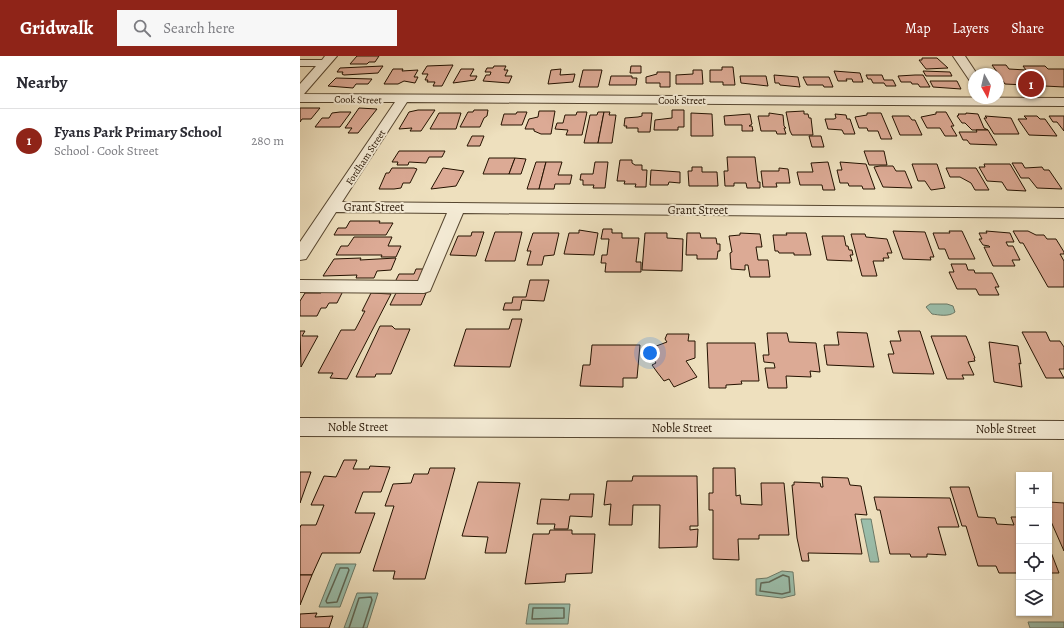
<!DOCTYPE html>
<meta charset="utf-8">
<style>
body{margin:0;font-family:Alegreya,serif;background:#f7f7f7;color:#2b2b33}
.controls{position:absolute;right:12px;bottom:12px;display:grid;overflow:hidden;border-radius:0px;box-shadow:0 1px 3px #0004}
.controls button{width:36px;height:36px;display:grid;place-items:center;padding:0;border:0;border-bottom:1px solid #e1e1e2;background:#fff;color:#2b2b33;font:20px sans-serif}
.compass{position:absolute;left:668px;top:12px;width:36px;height:36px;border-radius:50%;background:#fff;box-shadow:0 1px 3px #0004;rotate:172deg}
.you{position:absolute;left:350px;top:297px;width:14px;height:14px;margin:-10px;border:3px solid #fff;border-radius:50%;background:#1a73e8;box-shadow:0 0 0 6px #1a73e833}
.badge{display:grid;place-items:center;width:26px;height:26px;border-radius:50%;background:#8f2418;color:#fff;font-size:13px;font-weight:700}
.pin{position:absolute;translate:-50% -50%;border:2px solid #fff;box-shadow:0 1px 4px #0006}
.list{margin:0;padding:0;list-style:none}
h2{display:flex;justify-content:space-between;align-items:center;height:52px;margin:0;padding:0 16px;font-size:17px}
h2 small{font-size:13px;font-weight:400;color:#7c7c81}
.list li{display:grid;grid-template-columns:26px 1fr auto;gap:12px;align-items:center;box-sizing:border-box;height:64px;padding:0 16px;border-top:1px solid #e1e1e2}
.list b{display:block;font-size:15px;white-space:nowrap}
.list p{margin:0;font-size:13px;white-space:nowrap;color:#7c7c81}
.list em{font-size:13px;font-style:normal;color:#7c7c81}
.icon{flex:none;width:22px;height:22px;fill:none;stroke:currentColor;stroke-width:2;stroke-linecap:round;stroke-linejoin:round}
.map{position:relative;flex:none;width:764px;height:572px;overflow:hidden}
header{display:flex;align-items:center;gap:24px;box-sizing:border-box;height:56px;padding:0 20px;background:#8f2418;color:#fff}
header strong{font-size:19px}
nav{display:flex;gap:22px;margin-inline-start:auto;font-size:14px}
.search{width:280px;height:36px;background:#f7f7f7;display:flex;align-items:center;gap:10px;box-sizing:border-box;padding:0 14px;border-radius:0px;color:#7c7c81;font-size:15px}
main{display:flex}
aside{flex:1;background:#fff}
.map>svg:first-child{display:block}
.water{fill:#9bbeab;stroke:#6b7967}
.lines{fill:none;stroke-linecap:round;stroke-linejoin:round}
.shore{stroke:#606856;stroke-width:1.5}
.building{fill:#dcaa95;stroke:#241200}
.minor-casing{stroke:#564630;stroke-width:2}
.minor{fill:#f4ebd5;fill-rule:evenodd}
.labels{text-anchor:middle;stroke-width:4;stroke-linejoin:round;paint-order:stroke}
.far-street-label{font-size:10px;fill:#241200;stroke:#f4ebd5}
.street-label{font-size:12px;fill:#241200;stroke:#f4ebd5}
</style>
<header>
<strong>Gridwalk</strong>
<div class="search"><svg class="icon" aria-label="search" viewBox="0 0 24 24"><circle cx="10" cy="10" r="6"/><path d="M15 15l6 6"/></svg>Search here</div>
<nav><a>Map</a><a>Layers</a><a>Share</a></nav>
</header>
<main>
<aside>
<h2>Nearby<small></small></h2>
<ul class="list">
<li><span class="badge">1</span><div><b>Fyans Park Primary School</b><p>School · Cook Street</p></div><em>280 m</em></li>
</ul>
</aside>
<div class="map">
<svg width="764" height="572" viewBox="0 0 764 572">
<rect width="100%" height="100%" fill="#eee0be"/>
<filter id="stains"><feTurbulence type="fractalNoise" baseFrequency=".005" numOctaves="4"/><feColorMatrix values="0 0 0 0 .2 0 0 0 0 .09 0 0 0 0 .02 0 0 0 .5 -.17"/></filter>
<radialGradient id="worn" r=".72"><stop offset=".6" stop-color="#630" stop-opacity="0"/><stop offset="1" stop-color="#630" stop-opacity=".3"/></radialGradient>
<g class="water">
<path d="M630 248H647L653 250 655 256C649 261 639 259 632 258L626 251Z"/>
<polygon points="561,463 571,463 579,506 570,506"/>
<polygon points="36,508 56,508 40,551 19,551"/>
<polygon points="482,515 493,516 495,539 482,542 456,539 456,523 467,522"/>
<polygon points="57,537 78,537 67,572 44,572"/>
<polygon points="229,548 270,548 268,568 226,568"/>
<polygon points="728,566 764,566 764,572 730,572"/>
</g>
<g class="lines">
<g class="shore">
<polygon points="40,512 48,512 49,514 37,546 27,547 26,545"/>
<polygon points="483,519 489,521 490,536 482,538 460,535 461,527 469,526"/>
<polygon points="233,552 264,552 264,562 232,563"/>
<polyline points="49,572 59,542 71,541 72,544 63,572"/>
</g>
</g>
<g class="building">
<polygon points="57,0 79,0 75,6 69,6 67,8 50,8"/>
<polygon points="622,2 637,2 648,12 626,13 619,4 622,4"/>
<polygon points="153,9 142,30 133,30 135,26 127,26 128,24 125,24 128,18 122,18 127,10"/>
<polygon points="692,9 706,9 709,13 726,14 723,10 745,10 748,13 764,13 764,31 705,28 698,18 695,16 697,16"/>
<polygon points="83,10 78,17 44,19 42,18 43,16 37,16 40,12"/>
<polygon points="194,10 206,10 204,14 208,14 205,20 212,20 209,27 183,25 186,19 190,19 191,16 185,16 187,12 193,12"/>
<polygon points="331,10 341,10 341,17 330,17"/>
<polygon points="422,11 433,11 435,29 423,29 423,26 410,26 410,14 422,14"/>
<polygon points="93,13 103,13 102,15 118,14 114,21 118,21 115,27 104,25 98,28 84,28"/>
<polygon points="161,13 174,13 170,20 177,20 175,24 153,27"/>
<polygon points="261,13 260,19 275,18 273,26 248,28 251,14"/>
<polygon points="283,14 302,14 298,31 279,31"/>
<polygon points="393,14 402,14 403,28 376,28 376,19 393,18"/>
<polygon points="534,15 560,17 563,26 553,26 552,23 546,23 547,25 538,25"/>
<polygon points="623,15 650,16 652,20 626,20"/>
<polygon points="357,16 370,16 370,31 360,31 360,27 346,27 346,21 357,18"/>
<polygon points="474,19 498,21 500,31 480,29 479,27 475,27"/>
<polygon points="566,19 582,19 584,24 593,24 596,30 586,30 584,27 573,27 571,23 568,23"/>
<polygon points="615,19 623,19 630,31 620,31 618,28 612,28 611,26 601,26 598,20"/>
<polygon points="311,20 332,20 332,22 337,22 336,29 309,29"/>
<polygon points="440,20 466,20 468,30 441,27"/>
<polygon points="503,21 529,21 533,31 524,31 523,29 507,29"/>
<polygon points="36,22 72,23 68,28 56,28 53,32 28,30"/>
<polygon points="630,25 657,25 661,33 633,31"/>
<polygon points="0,52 20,52 11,63 2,63 0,66"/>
<polygon points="59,52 77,53 58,77 48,77 52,72 45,72"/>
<polygon points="118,54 135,54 121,75 110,75 112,72 99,73 109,56"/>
<polygon points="174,54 188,54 187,60 184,62 180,71 160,71 168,56 173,56"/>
<polygon points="372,54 384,54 384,71 378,71 378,74 354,74 355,64 372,62"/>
<polygon points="239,55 255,55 251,78 241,78 234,75 234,73 225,73 229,63 238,61"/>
<polygon points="504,55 504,58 508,58 509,62 511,62 513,79 492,79 490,75 486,56"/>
<polygon points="40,56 51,56 40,71 15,71 22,62 29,62 32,57"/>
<polygon points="217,56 227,56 222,69 201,69 204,58 216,58"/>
<polygon points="277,56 287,56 282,79 266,79 268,74 255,73 257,67 263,67 265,59 276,59"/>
<polygon points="298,56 304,56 298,87 284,87 290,59 297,59"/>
<polygon points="304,56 310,56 309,59 316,59 312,87 298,87"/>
<polygon points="636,56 646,56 654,70 651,70 657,80 645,80 640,72 627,72 621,61 636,58"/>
<polygon points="139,57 161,57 156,73 130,73"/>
<polygon points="342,57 352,57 350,76 338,76 338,72 326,72 327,70 324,70 325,62 338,61 342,60"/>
<polygon points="391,57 412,58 413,80 391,80"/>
<polygon points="469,57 483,59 484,70 486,72 484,72 486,78 477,78 476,75 461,75 458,60 469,60"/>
<polygon points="567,57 581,57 592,83 581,83 578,75 568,75 567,72 559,72 555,61 567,59"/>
<polygon points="666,57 678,58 684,72 688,74 672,74 665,67 662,67 657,60 659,59 658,58 666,58"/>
<polygon points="450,58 452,68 449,70 452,70 453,75 442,75 442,69 425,69 424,60"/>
<polygon points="535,58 546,59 547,63 550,63 555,78 544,78 542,74 528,73 525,63 534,63 536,62"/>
<polygon points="592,60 609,60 612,64 615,64 622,79 600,79"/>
<polygon points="685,60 711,62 719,78 694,78 684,62 687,62"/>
<polygon points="724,60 737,60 740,63 745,63 757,80 729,79 718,63 727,63"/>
<polygon points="749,60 764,60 764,75 757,66 753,66"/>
<polygon points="676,74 688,74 697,89 670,88 667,84 663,84 659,76 677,76"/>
<polygon points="172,80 184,80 180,90 167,90"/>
<polygon points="509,80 521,80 524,91 512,91"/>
<polygon points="99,95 145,95 142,101 129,101 126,107 109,106 108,109 97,109 98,106 92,106"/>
<polygon points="564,95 584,95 587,109 569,109"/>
<polygon points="427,101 455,101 458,126 460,126 460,132 447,132 446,127 434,127 434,130 425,130 424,115 428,115"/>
<polygon points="189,102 215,102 209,118 183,118"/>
<polygon points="215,102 226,103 221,118 209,118"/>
<polygon points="320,104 332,104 332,107 335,109 342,109 342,114 347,114 346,131 335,131 336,128 324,128 325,125 317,125"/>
<polygon points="236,106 246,106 239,133 227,133"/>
<polygon points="246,106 262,106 258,119 272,119 270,128 255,128 254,133 239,133"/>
<polygon points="295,106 308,106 305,132 293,132 294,129 283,129 283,124 280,124 281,118 293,118"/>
<polygon points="528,106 535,134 523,134 522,129 500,129 497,116 513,116 511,107"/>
<polygon points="540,106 566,108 575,133 563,133 562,130 549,130 548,127 540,127 537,114 542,114"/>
<polygon points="712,107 722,107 725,112 742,111 744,114 749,114 762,133 737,132 729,122 721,122"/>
<polygon points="612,108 637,108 645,132 631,134 625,125 618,125"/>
<polygon points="684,108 710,108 726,135 707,134 702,126 687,125 679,111 685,111"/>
<polygon points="580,110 593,110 596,115 605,115 612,132 583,131 574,111"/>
<polygon points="392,111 402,111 402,116 417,116 418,130 389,130 388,115 392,115"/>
<polygon points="92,112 114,112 117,113 110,127 103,127 101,132 94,133 79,133 86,117 89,117"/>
<polygon points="143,112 164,115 156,130 131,133"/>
<polygon points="479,112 488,113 490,127 476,127 477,131 463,131 461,115 479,115"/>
<polygon points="646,112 676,112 689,134 675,134 671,127 660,121 650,121"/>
<polygon points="351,114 380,116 380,127 369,126 368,129 350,129"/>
<polygon points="50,165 80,165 79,167 93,167 86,179 34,179 38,172 46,172"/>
<polygon points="303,173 312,173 312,177 322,177 322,182 339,182 336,206 341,206 341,216 305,216 306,207 301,207 302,199 307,199 309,183 301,183"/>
<polygon points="279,174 298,177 294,199 264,198 269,177 279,177"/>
<polygon points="593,175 625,176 634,201 630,201 631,204 603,203"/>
<polygon points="649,175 662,175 675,203 649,203 645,193 639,193 633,177 650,177"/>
<polygon points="686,175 710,177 714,186 706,186 708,190 713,190 720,204 712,204 715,210 693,210 684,191 690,191 689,190 683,189 679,183 682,183 679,177 687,177"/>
<polygon points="713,175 728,175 736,179 744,179 747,183 756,183 764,196 764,198 760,198 764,205 764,231 748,231 723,187 720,187"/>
<polygon points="172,176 184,176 176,200 150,199 158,180 171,180"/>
<polygon points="195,176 222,176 215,205 185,205"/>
<polygon points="233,177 259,177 254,199 244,200 242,209 227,209 231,195 227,195"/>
<polygon points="345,177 367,177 367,182 383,183 382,215 342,214"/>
<polygon points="387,177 400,177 401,182 416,182 417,188 420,188 420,195 418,195 417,203 397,203 397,199 386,199"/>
<polygon points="440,177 460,178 462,191 456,191 458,204 468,204 470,221 450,221 448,209 445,209 445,214 431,213 430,197 432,196 429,180 440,179"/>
<polygon points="486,177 506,177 511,199 494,199 494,197 479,197 478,195 475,195 473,179 487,179"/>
<polygon points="551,178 565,178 566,181 587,183 592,197 587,197 589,202 583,202 584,205 573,205 577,220 562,220"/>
<polygon points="522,180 544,180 546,190 548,190 549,194 552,194 553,199 550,199 552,205 527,204"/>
<polygon points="54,181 92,181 88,190 101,190 96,201 81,201 82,199 36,199 41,190 48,190"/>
<polygon points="61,202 60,204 96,202 91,214 77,215 74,222 56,222 57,219 23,220 34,203"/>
<polygon points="651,208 666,208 668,214 674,214 675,217 692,217 699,231 695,231 699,239 679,239 676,233 657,233 649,216 654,216"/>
<polygon points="116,213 127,213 122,226 95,226 99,218 114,218"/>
<polygon points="230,224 249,224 244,245 222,244 220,254 203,254 205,247 212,247 213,241 226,241"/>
<polygon points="23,235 43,235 37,247 29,247 26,252 21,252 17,260 0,260 0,245 5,237 21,237"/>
<polygon points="71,237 91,238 47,323 30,322 33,317 18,317 41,274 55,274 65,255 62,255"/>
<polygon points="96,237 126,237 121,249 90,249"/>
<polygon points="212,263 222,263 210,311 154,310 166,273 209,273"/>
<polygon points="80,270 92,270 95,273 110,273 91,318 76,318 75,321 56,321"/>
<polygon points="0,275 5,275 2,280 18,280 1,311"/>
<polygon points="598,275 620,275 634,318 593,317 588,298 594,298 590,285 601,285"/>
<polygon points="537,276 567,277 574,311 527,309 524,289 539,289"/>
<polygon points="722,276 746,276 750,285 760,285 764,291 764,313 759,313 764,322 746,322"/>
<polygon points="467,277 487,277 489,286 516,287 520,316 510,315 511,321 486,320 487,332 468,332 465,312 475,312 474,307 464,306 463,299 469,299"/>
<polygon points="367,278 389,278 388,285 395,285 395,302 386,305 397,321 374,331 369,323 364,325 357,316 352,309 356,307 348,296 352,294 351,292 367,286 365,283"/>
<polygon points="631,280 666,280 675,302 674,302 675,305 668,306 674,319 662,319 664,323 647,323"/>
<polygon points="689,286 718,290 721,308 719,307 722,331 694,326"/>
<polygon points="407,287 455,287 459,325 441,325 442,328 426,329 426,332 409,332"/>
<polygon points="292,289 340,289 337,322 323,322 323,331 280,330 283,309 290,309"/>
<polygon points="44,404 57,404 53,413 69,413 70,410 90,411 81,436 63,436 55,457 75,457 60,497 22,497 12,519 0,519 0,472 1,469 16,469 24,449 11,449 24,420 36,421"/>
<polygon points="130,412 155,412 125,523 93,523 95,515 73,515 94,450 85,450 93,428 111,427 114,418 128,418"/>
<polygon points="413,412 435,412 436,440 440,439 441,448 462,449 461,427 484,427 489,479 459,479 459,483 438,483 439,504 413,503 413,454 409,454 409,437 413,437"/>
<polygon points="0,416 11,416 0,447"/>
<polygon points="333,420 397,420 398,470 390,470 390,474 398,473 397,491 359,492 360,449 333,449 332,469 309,469 311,448 304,449 307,425 332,425"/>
<polygon points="522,421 548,422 550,429 561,430 567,459 555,458 562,498 508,497 509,505 502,505 497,482 492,429 494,429 494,426 520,427 521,431 523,431"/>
<polygon points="178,426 220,427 206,497 185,497 188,481 162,480"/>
<polygon points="650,431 669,431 678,461 695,462 697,468 714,469 711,461 719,461 719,517 699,517 696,510 678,510 666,470 662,470"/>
<polygon points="270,438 294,438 292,461 270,460 268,473 254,473 255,468 237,468 241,443 269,444"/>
<polygon points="574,441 650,442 659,471 638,471 646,499 627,498 627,501 611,501 610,498 590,498 580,454 577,454"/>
<polygon points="749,446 764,447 764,495 749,461"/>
<polygon points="250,474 272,474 272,478 295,478 292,517 266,518 265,526 225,528 233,478 249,478"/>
<polygon points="749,491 759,517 749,517"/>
<polygon points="0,519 12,519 0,549"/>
<polygon points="17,557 15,561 33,560 29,572 0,572 0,558"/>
</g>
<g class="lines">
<g class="minor-casing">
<g id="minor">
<polygon points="25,0 37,0 4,38 1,38 764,42 764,50 107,46 42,146 764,152 764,162 163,157 130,235 124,237 0,236 0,224 118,225 147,157 36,156 6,203 0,204 0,186 95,46 0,46 0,28 16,10 0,10 0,4 22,4"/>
<polygon points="653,0 665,0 677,18 674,18 674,27 670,25"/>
<polygon points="0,362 764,365 764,383 0,380"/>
</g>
</g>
<use href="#minor" class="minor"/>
</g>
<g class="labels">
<g class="far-street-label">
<text transform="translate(58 43) rotate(1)" y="4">Cook Street</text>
<text x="382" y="48">Cook Street</text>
<text transform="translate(65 101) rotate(-57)" y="4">Fordham Street</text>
</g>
<g class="street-label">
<text x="74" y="155">Grant Street</text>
<text x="398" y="158">Grant Street</text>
<text x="58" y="375">Noble Street</text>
<text x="382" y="376">Noble Street</text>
<text x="706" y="377">Noble Street</text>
</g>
</g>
<rect width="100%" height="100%" filter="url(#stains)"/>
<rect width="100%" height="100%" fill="url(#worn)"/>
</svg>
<div class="controls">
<button>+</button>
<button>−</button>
<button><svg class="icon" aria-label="locate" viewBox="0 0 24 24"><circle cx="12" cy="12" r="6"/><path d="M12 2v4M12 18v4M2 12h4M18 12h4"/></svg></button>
<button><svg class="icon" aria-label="layers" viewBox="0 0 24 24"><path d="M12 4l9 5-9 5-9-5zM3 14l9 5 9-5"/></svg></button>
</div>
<svg class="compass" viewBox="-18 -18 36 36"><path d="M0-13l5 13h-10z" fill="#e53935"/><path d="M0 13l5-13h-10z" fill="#7c7c81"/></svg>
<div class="you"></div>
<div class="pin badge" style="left:731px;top:28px">1</div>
</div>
</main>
